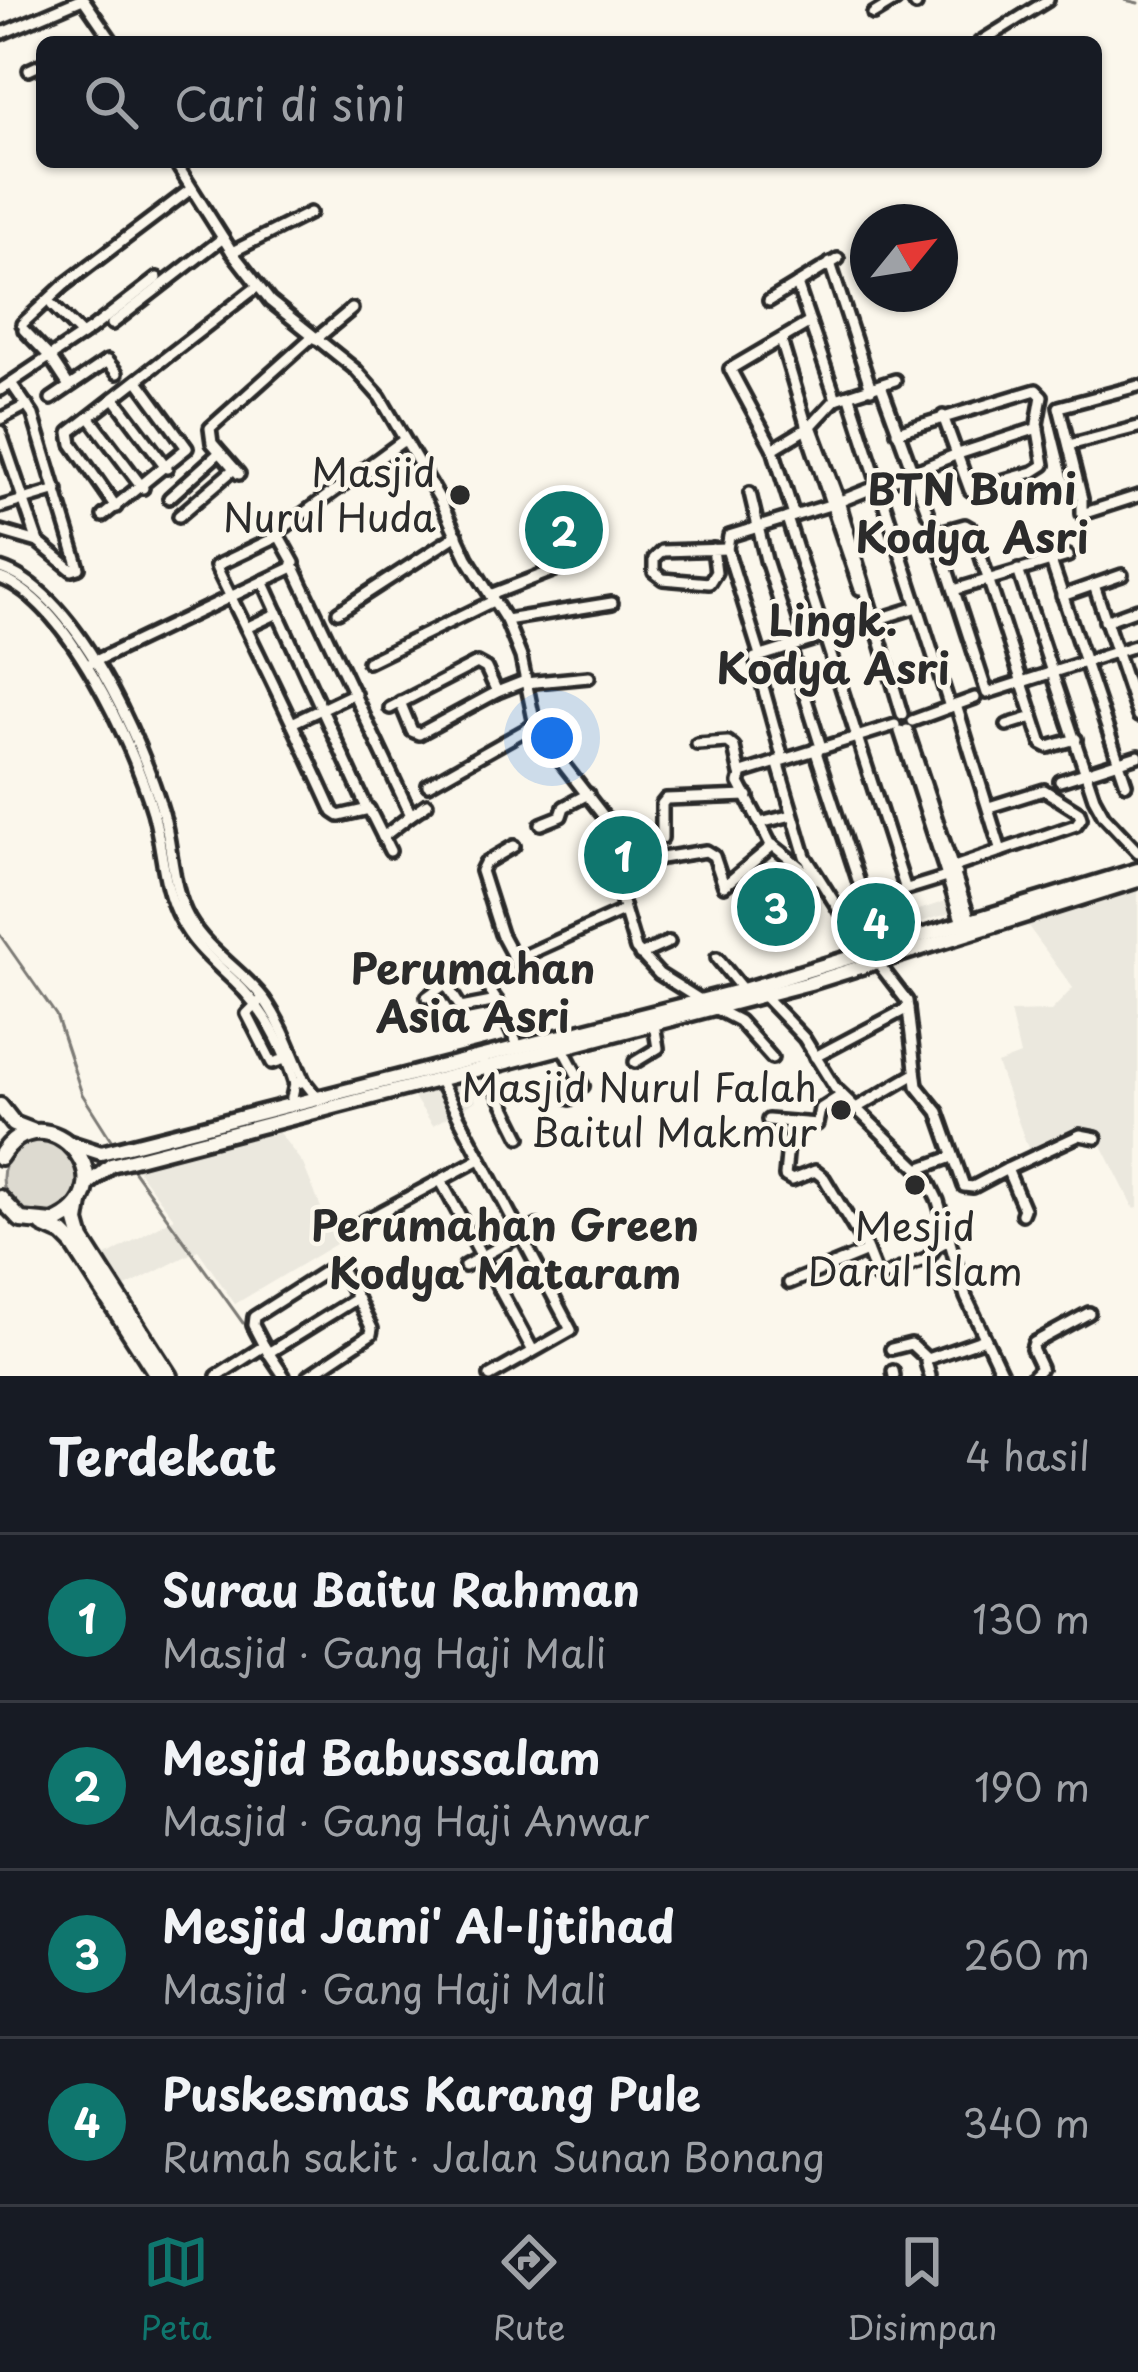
<!DOCTYPE html>
<html lang="id">
<meta charset="utf-8">
<style>
body{margin:0;font-family:"Playpen Sans",sans-serif;background:#242831;color:#f1f3f6}
.compass{position:absolute;left:850px;top:204px;width:108px;height:108px;border-radius:50%;background:#171b24;box-shadow:0 3px 9px #0004;rotate:60deg}
.you{position:absolute;left:552px;top:738px;width:42px;height:42px;margin:-30px;border:9px solid #fff;border-radius:50%;background:#1a73e8;box-shadow:0 0 0 18px #1a73e833}
.badge{display:grid;place-items:center;width:78px;height:78px;border-radius:50%;background:#0f766e;color:#fff;font-size:39px;font-weight:700}
.pin{position:absolute;translate:-50% -50%;border:6px solid #fff;box-shadow:0 3px 12px #0006}
.list{margin:0;padding:0;list-style:none}
h2{display:flex;justify-content:space-between;align-items:center;height:156px;margin:0;padding:0 48px;font-size:51px}
h2 small{font-size:39px;font-weight:400;color:#9ea1a6}
.list li{display:grid;grid-template-columns:78px 1fr auto;gap:36px;align-items:center;box-sizing:border-box;height:168px;padding:0 48px;border-top:3px solid #363941}
.list b{display:block;font-size:45px;white-space:nowrap}
.list p{margin:0;font-size:39px;white-space:nowrap;color:#9ea1a6}
.list em{font-size:39px;font-style:normal;color:#9ea1a6}
.icon{flex:none;width:66px;height:66px;fill:none;stroke:currentColor;stroke-width:2;stroke-linecap:round;stroke-linejoin:round}
.map{position:relative;flex:none;width:1138px;height:1376px;overflow:hidden}
.search{position:absolute;background:#171b24;box-shadow:0 3px 9px #0004;left:36px;right:36px;top:36px;height:132px;display:flex;align-items:center;gap:30px;box-sizing:border-box;padding:0 42px;border-radius:18px;color:#9ea1a6;font-size:45px}
.sheet{height:828px;background:#171b24}
nav{display:flex;justify-content:space-around;align-items:center;box-sizing:border-box;height:168px;border-top:3px solid #363941;background:#171b24;font-size:33px;color:#9ea1a6}
nav a{display:grid;justify-items:center;gap:6px}
nav .on{color:#0f766e}
.map>svg:first-child{display:block}
.built{fill:#ebe8de}
.green{fill:#dddad0;stroke:#84827e;stroke-width:3}
.lines{fill:none;stroke-linecap:round;stroke-linejoin:round}
.stream{stroke:#7b7a75;stroke-width:3}
.minor-casing{stroke:#2b2b2b;stroke-width:18}
.major-casing{stroke:#2b2b2b;stroke-width:21}
.highway-casing{stroke:#2b2b2b;stroke-width:22}
.minor{stroke:#fbf7ec;stroke-width:9}
.major{stroke:#fbf7ec;stroke-width:12}
.highway{stroke:#fbf7ec;stroke-width:14}
.poi-dot{fill:#2b2b2b;stroke:#fbf7ec;stroke-width:4.5}
.labels{text-anchor:middle;stroke-width:9;stroke-linejoin:round;paint-order:stroke}
.poi-label{font-size:39px;fill:#2b2b2b;stroke:#fbf7ec;text-anchor:end}
.neighbourhood-label{font-size:42px;font-weight:bold;fill:#2b2b2b;stroke:#fbf7ec}
</style>
<div class="map">
<svg width="1138" height="1376" viewBox="0 0 1138 1376">
<rect width="100%" height="100%" fill="#fbf7ec"/>
<filter id="ink" filterUnits="userSpaceOnUse"><feTurbulence type="fractalNoise" baseFrequency=".00833" numOctaves="2"/><feDisplacementMap in="SourceGraphic" scale="24" xChannelSelector="R" yChannelSelector="G"/><feConvolveMatrix kernelMatrix="1 2 1 2 8 2 1 2 1" color-interpolation-filters="sRGB"/></filter>
<g filter="url(#ink)">
<g class="built">
<polygon points="1138,886 1138,1208 1134,1209 1097,1135 1029,1151 997,1064 1020,1055 1010,1012 1051,1011 1073,988 1025,922"/>
<polygon points="949,900 954,912 863,939 856,921 848,924 845,914 873,903 883,926 883,922"/>
<polygon points="466,1078 476,1101 433,1125 411,1093"/>
<polygon points="277,1130 303,1164 336,1244 235,1304 198,1250 122,1289 103,1258 174,1218 135,1167"/>
</g>
<circle class="green" cx="41" cy="1178" r="38"/>
<g class="lines">
<g class="stream">
<polyline points="1125,0 1138,3"/>
<polyline points="0,935 56,1015 82,1094 115,1146"/>
<polyline points="128,1163 243,1323"/>
<polyline points="275,1372 278,1376"/>
</g>
<g class="minor-casing">
<g id="minor">
<polyline points="84,0 113,42"/>
<polyline points="913,0 916,5"/>
<polyline points="873,14 896,0"/>
<polyline points="0,34 80,0"/>
<polyline points="980,42 1048,0"/>
<polyline points="29,70 42,64"/>
<polyline points="175,162 232,252 270,301 356,370 380,397 439,498 467,558 506,620 521,657 534,720 556,755 605,818 610,862 636,949 659,974 702,1001"/>
<polyline points="232,252 310,213"/>
<polyline points="830,263 871,389"/>
<polyline points="797,284 836,399"/>
<polyline points="769,301 838,259"/>
<polyline points="52,305 82,335"/>
<polyline points="22,324 64,285 191,189"/>
<polyline points="112,324 223,238"/>
<polyline points="24,330 50,357 69,386"/>
<polyline points="316,339 352,309"/>
<polyline points="781,340 806,424"/>
<polyline points="881,385 928,514"/>
<polyline points="1138,386 1059,407 1082,499 1082,514 1138,496"/>
<polyline points="0,390 91,329 157,278"/>
<polyline points="850,397 950,707"/>
<polyline points="51,399 107,361 117,373"/>
<polyline points="115,399 167,468"/>
<polyline points="90,418 143,488"/>
<polyline points="0,419 27,405"/>
<polyline points="806,429 806,424 811,426 839,501 902,714"/>
<polyline points="806,429 860,589"/>
<polyline points="0,431 38,542"/>
<polyline points="897,432 1036,390 1042,396 1037,424 1044,465 1033,472 970,490 943,416"/>
<polyline points="1069,445 1138,427"/>
<polyline points="773,449 811,426 836,399 895,380"/>
<polyline points="239,474 212,443 210,428 313,336"/>
<polyline points="750,493 766,560 793,644"/>
<polyline points="169,498 219,453"/>
<polyline points="0,507 57,490"/>
<polyline points="116,507 72,444 70,432 258,286"/>
<polyline points="103,516 187,448 138,381"/>
<polyline points="179,516 234,469"/>
<polyline points="794,516 773,449 730,369 810,322"/>
<polyline points="787,518 905,887"/>
<polyline points="932,523 987,693 1138,645"/>
<polyline points="285,527 404,440"/>
<polyline points="0,531 38,542 72,570 79,568 33,415 11,383"/>
<polyline points="936,533 965,525 972,529 1042,744 1048,747 1076,739"/>
<polyline points="713,549 716,572 709,583 663,579 654,572 654,559 662,551 727,549"/>
<polyline points="1051,561 1126,784"/>
<polyline points="293,565 411,815 383,837"/>
<path d="M0 568C76 591 142 741 163 813 173 848 171 887 189 919 208 952 241 969 264 999 282 1024 292 1053 304 1081"/>
<polyline points="1018,570 1094,798 1104,816 1138,852"/>
<path d="M0 578C68 602 133 745 153 812 163 847 162 887 180 919 193 945 213 961 234 981 264 1009 283 1045 295 1084"/>
<polyline points="263,581 367,808"/>
<polyline points="1094,585 1138,716"/>
<polyline points="954,590 1068,556"/>
<polyline points="490,595 560,568 556,552 561,542"/>
<polyline points="1062,596 1122,575"/>
<polyline points="338,612 457,535"/>
<polyline points="506,620 612,603"/>
<polyline points="1105,621 1138,609"/>
<polyline points="246,628 278,613"/>
<polyline points="789,645 821,747"/>
<polyline points="760,655 727,549 729,536 833,504 955,455 1038,428"/>
<polyline points="368,662 493,601"/>
<path d="M87 665 291 568 294 563 279 536 216 566 217 569C257 650 296 730 333 812L339 816 369 809 390 851"/>
<polyline points="525,683 589,677"/>
<polyline points="400,702 412,731 419,734 497,692 525,681"/>
<polyline points="956,705 1001,851"/>
<polyline points="390,708 477,663 486,668 497,692"/>
<polyline points="912,721 975,698"/>
<polyline points="292,723 355,693"/>
<polyline points="1007,725 1033,717"/>
<polyline points="907,730 971,923"/>
<polyline points="900,731 963,926"/>
<polyline points="697,744 728,742 734,747 740,774"/>
<polyline points="815,749 865,901"/>
<polyline points="783,759 755,658 917,607"/>
<polyline points="777,761 805,856 839,910 956,874"/>
<polyline points="1060,781 1138,756"/>
<polyline points="428,785 536,724"/>
<polyline points="411,815 427,804"/>
<polyline points="792,815 760,823 739,783 742,773 895,725"/>
<polyline points="760,823 770,843 815,879"/>
<polyline points="541,824 561,816 564,807 588,794"/>
<polyline points="607,844 662,838 662,804 666,799 748,796"/>
<polyline points="514,846 485,863 481,871 501,934 515,960 623,911"/>
<polyline points="611,866 706,851 714,856 724,886 773,845"/>
<polyline points="954,867 1076,825 1081,818 1079,812 1044,790 989,807"/>
<polyline points="839,910 858,937 876,949"/>
<polyline points="640,955 669,942"/>
<polyline points="717,958 743,990"/>
<polyline points="878,963 907,1001 917,1086 938,1112 964,1186 973,1187 1007,1169 1024,1209 1022,1214"/>
<polyline points="446,984 461,1008 497,1001"/>
<polyline points="763,995 804,1038 835,1088 926,1176 938,1201 966,1297 1003,1376"/>
<polyline points="427,997 467,968 475,969 497,1001 519,1048"/>
<polyline points="259,1002 247,1014 272,1063 286,1059"/>
<polyline points="714,1008 739,1021 772,1058"/>
<polyline points="562,1047 583,1086 570,1099"/>
<polyline points="815,1057 908,1008"/>
<polyline points="635,1062 658,1048 654,1024"/>
<polyline points="483,1063 520,1137"/>
<polyline points="440,1081 571,1330 490,1376"/>
<polyline points="290,1107 295,1084 304,1081 319,1100"/>
<polyline points="858,1107 915,1074"/>
<polyline points="768,1120 817,1124 820,1109 842,1095"/>
<polyline points="790,1123 785,1176 792,1180 815,1171 824,1178 866,1248 878,1278 928,1258 936,1247 950,1239"/>
<polyline points="921,1168 952,1157"/>
<polyline points="1007,1169 1080,1135 1096,1138"/>
<polyline points="441,1181 533,1351"/>
<polyline points="342,1233 478,1160"/>
<polyline points="465,1266 537,1226"/>
<polyline points="789,1283 867,1251"/>
<polyline points="264,1346 253,1325 254,1317 334,1266 340,1267 357,1298 268,1353"/>
<polyline points="891,1349 911,1344 927,1359 985,1339"/>
<polyline points="926,1362 930,1376"/>
<polyline points="893,1371 894,1376"/>
<polyline points="217,1376 264,1346 284,1376"/>
<polyline points="308,1376 371,1334 372,1329 357,1298"/>
<polyline points="1033,1376 1041,1368 1032,1349 1034,1343 1089,1313"/>
</g>
</g>
<g class="major-casing">
<g id="major">
<polyline points="70,1143 101,1153 743,990 1138,870"/>
<polyline points="86,1186 111,1165 810,983 1138,880"/>
</g>
</g>
<g class="highway-casing">
<g id="highway">
<polyline points="0,1106 14,1124 32,1131"/>
<path d="M0 1157C46 1084 135 1189 53 1223L21 1220 0 1198"/>
<polyline points="80,1203 77,1222 82,1240 169,1376"/>
<polyline points="43,1225 63,1234 73,1244 158,1376"/>
</g>
</g>
<use href="#minor" class="minor"/>
<use href="#major" class="major"/>
<use href="#highway" class="highway"/>
</g>
</g>
<g class="poi-dot">
<circle cx="460" cy="495" r="12"/>
<circle cx="841" cy="1110" r="12"/>
<circle cx="915" cy="1185" r="12"/>
</g>
<g class="labels">
<g class="poi-label">
<text x="436" y="487">Masjid<tspan x="436" dy="45">Nurul Huda</tspan></text>
<text x="817" y="1102">Masjid Nurul Falah<tspan x="817" dy="45">Baitul Makmur</tspan></text>
<text x="915" y="1241" text-anchor="middle">Mesjid<tspan x="915" dy="45">Darul Islam</tspan></text>
</g>
<g class="neighbourhood-label">
<text x="972" y="505">BTN Bumi<tspan x="972" dy="48">Kodya Asri</tspan></text>
<text x="833" y="636">Lingk.<tspan x="833" dy="48">Kodya Asri</tspan></text>
<text x="473" y="984">Perumahan<tspan x="473" dy="48">Asia Asri</tspan></text>
<text x="505" y="1241">Perumahan Green<tspan x="505" dy="48">Kodya Mataram</tspan></text>
</g>
</g>
</svg>
<svg class="compass" viewBox="-18 -18 36 36"><path d="M0-13l5 13h-10z" fill="#e53935"/><path d="M0 13l5-13h-10z" fill="#9ea1a6"/></svg>
<div class="you"></div>
<div class="pin badge" style="left:623px;top:855px">1</div>
<div class="pin badge" style="left:564px;top:530px">2</div>
<div class="pin badge" style="left:776px;top:907px">3</div>
<div class="pin badge" style="left:876px;top:922px">4</div>
<div class="search"><svg class="icon" aria-label="search" viewBox="0 0 24 24"><circle cx="10" cy="10" r="6"/><path d="M15 15l6 6"/></svg>Cari di sini</div>
</div>
<section class="sheet">
<h2>Terdekat<small>4 hasil</small></h2>
<ul class="list">
<li><span class="badge">1</span><div><b>Surau Baitu Rahman</b><p>Masjid · Gang Haji Mali</p></div><em>130 m</em></li>
<li><span class="badge">2</span><div><b>Mesjid Babussalam</b><p>Masjid · Gang Haji Anwar</p></div><em>190 m</em></li>
<li><span class="badge">3</span><div><b>Mesjid Jami' Al-Ijtihad</b><p>Masjid · Gang Haji Mali</p></div><em>260 m</em></li>
<li><span class="badge">4</span><div><b>Puskesmas Karang Pule</b><p>Rumah sakit · Jalan Sunan Bonang</p></div><em>340 m</em></li>
</ul>
</section>
<nav>
<a class="on"><svg class="icon" aria-label="map" viewBox="0 0 24 24"><path d="M3 6l6-2 6 2 6-2v14l-6 2-6-2-6 2zM9 4v14M15 6v14"/></svg>Peta</a>
<a><svg class="icon" aria-label="directions" viewBox="0 0 24 24"><path d="M12 3l9 9-9 9-9-9zM9 14v-3h6M13 9l2 2-2 2"/></svg>Rute</a>
<a><svg class="icon" aria-label="saved" viewBox="0 0 24 24"><path d="M7 4h10v16l-5-4-5 4z"/></svg>Disimpan</a>
</nav>
